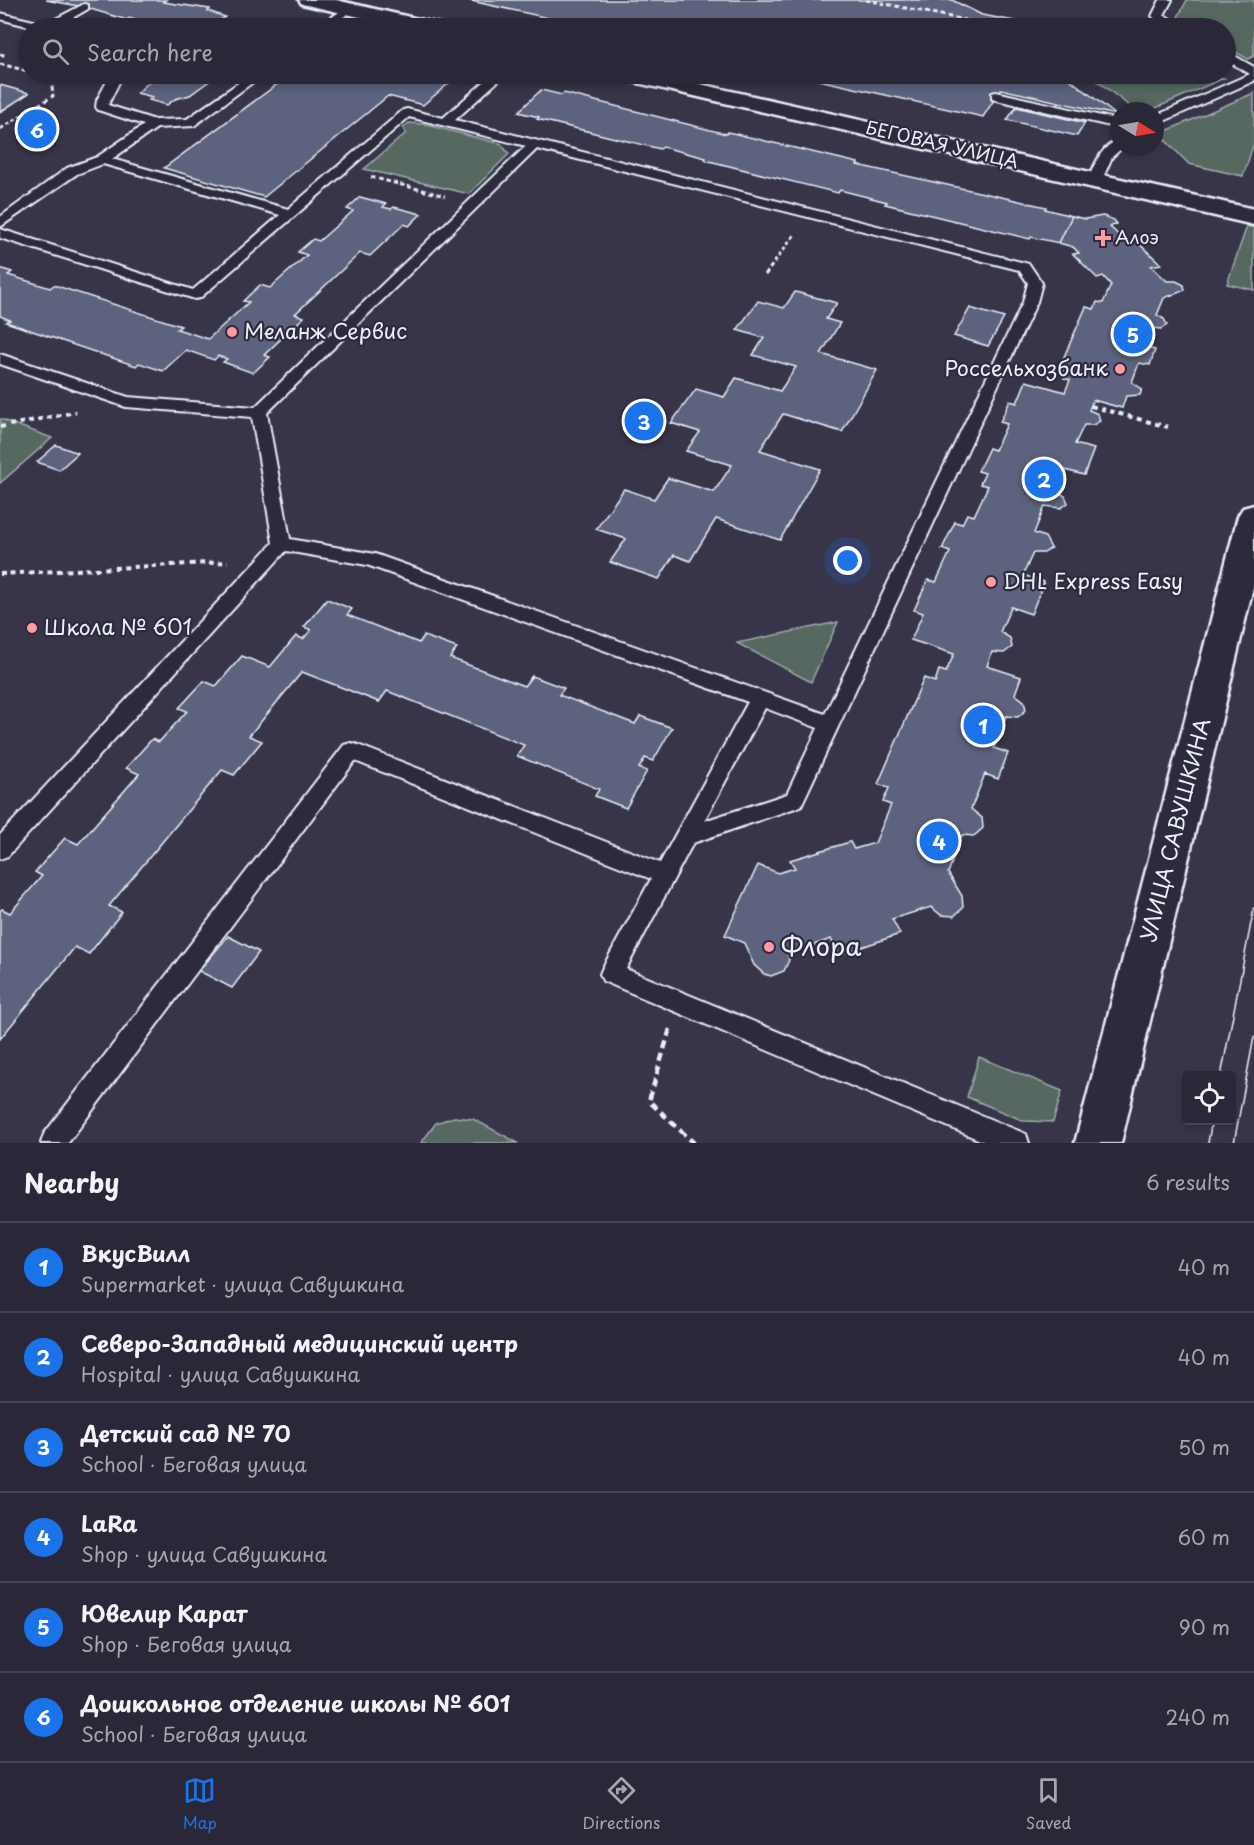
<!DOCTYPE html>
<meta charset="utf-8">
<style>
body{margin:0;font-family:"Playpen Sans",sans-serif;background:#363443;color:#f1f3f6}
.controls{position:absolute;right:18px;bottom:18px;display:grid;overflow:hidden;border-radius:6px;box-shadow:0 3px 9px #0003}
.controls button{width:54px;height:54px;display:grid;place-items:center;padding:0;border:0;border-bottom:2px solid #464453;background:#2a2838;color:#f1f3f6;font:30px sans-serif}
.compass{position:absolute;left:1110px;top:102px;width:54px;height:54px;border-radius:50%;background:#2a2838;box-shadow:0 3px 9px #0003;rotate:101deg}
.you{position:absolute;left:848px;top:561px;width:21px;height:21px;margin:-15px;border:4px solid #fff;border-radius:50%;background:#1a73e8;box-shadow:0 0 0 9px #1a73e833}
.badge{display:grid;place-items:center;width:39px;height:39px;border-radius:50%;background:#1a73e8;color:#fff;font-size:20px;font-weight:700}
.pin{position:absolute;translate:-50% -50%;border:3px solid #fff;box-shadow:0 2px 6px #0006}
.list{margin:0;padding:0;list-style:none}
h2{display:flex;justify-content:space-between;align-items:center;height:78px;margin:0;padding:0 24px;font-size:26px}
h2 small{font-size:20px;font-weight:400;color:#a5a6ae}
.list li{display:grid;grid-template-columns:39px 1fr auto;gap:18px;align-items:center;box-sizing:border-box;height:90px;padding:0 24px;border-top:2px solid #464453}
.list b{display:block;font-size:22px;white-space:nowrap}
.list p{margin:0;font-size:20px;white-space:nowrap;color:#a5a6ae}
.list em{font-size:20px;font-style:normal;color:#a5a6ae}
.icon{flex:none;width:33px;height:33px;fill:none;stroke:currentColor;stroke-width:2;stroke-linecap:round;stroke-linejoin:round}
.map{position:relative;flex:none;width:1254px;height:1143px;overflow:hidden}
.search{position:absolute;background:#2a2838;box-shadow:0 3px 9px #0003;left:18px;right:18px;top:18px;height:66px;display:flex;align-items:center;gap:15px;box-sizing:border-box;padding:0 21px;border-radius:33px;color:#a5a6ae;font-size:22px}
.sheet{height:618px;background:#2a2838}
nav{display:flex;justify-content:space-around;align-items:center;box-sizing:border-box;height:84px;border-top:2px solid #464453;background:#2a2838;font-size:16px;color:#a5a6ae}
nav a{display:grid;justify-items:center;gap:3px}
nav .on{color:#1a73e8}
.map>svg:first-child{display:block}
.green{fill:#566861;stroke:#9facac;stroke-width:1.5}
.building{fill:#5d627e;stroke:#e8f1f8;stroke-width:1.5}
.lines{fill:none;stroke-linecap:round;stroke-linejoin:round}
.lane-casing{stroke:#e8f1f8;stroke-width:4}
.street-casing{stroke:#e8f1f8;stroke-width:5}
.secondary-casing{stroke:#e8f1f8;stroke-width:5}
.path-far2{stroke:#e8f1f8;stroke-width:3;stroke-dasharray:4.5 3;stroke-linecap:butt}
.path-far1{stroke:#e8f1f8;stroke-width:4;stroke-dasharray:5 4.5;stroke-linecap:butt}
.path{stroke:#e8f1f8;stroke-width:4.5;stroke-dasharray:8 5;stroke-linecap:butt}
.lane{fill:#2f2a3d;fill-rule:evenodd}
.street{fill:#2f2a3d;fill-rule:evenodd}
.secondary{fill:#2f2a3d;fill-rule:evenodd}
.tram{stroke:#e8f1f8;stroke-width:1.5}
.poi-dot{fill:#ff9aa2;stroke:#2f2a3d;stroke-width:2}
.labels{text-anchor:middle;stroke-width:4.5;stroke-linejoin:round;paint-order:stroke}
.far-street-label{font-size:18px;fill:#e8f1f8;stroke:#2f2a3d}
.far-poi-label{font-size:18px;fill:#e8f1f8;stroke:#2f2a3d;text-anchor:start}
.poi-label{font-size:21px;fill:#e8f1f8;stroke:#2f2a3d;text-anchor:start}
.street-label{font-size:21px;fill:#e8f1f8;stroke:#2f2a3d}
.near-poi-label{font-size:26px;fill:#e8f1f8;stroke:#2f2a3d;text-anchor:start}
</style>
<div class="map">
<svg width="1254" height="1143" viewBox="0 0 1254 1143">
<rect width="100%" height="100%" fill="#38354a"/>
<filter id="ink" filterUnits="userSpaceOnUse"><feTurbulence type="fractalNoise" baseFrequency=".0167" numOctaves="2"/><feDisplacementMap in="SourceGraphic" scale="12" xChannelSelector="R" yChannelSelector="G"/><feConvolveMatrix kernelMatrix="1 2 1 2 8 2 1 2 1" color-interpolation-filters="sRGB"/></filter>
<g filter="url(#ink)">
<g class="green">
<polygon points="1187,0 1254,0 1254,56 1248,59 1226,47 1226,28 1190,28 1176,21"/>
<polygon points="1088,74 1199,74 1224,78 1149,111 1136,111"/>
<polygon points="1254,93 1254,143 1243,176 1189,164 1159,134"/>
<polygon points="409,123 424,124 501,144 509,154 469,194 364,169 406,133 403,128"/>
<polygon points="1247,226 1254,228 1254,290 1227,284"/>
<polygon points="0,419 52,438 0,483"/>
<polygon points="838,622 811,682 737,643"/>
<polygon points="979,1057 1062,1091 1053,1122 1024,1121 967,1097"/>
<polygon points="454,1117 473,1119 518,1143 421,1143 436,1123"/>
</g>
<g class="building">
<polygon points="46,0 166,0 163,2 210,9 208,11 225,17 213,25 226,28 163,28 129,18 127,20 84,7"/>
<polygon points="467,0 952,0 982,15 1030,24 1027,28 593,28"/>
<polygon points="156,74 215,74 209,78 212,79 190,95 175,99 167,105 149,100 153,97 137,93 150,81 147,80"/>
<polygon points="291,74 460,74 423,105 388,96 264,197 164,168"/>
<polygon points="792,74 1063,74 1116,115 1001,89 983,117"/>
<polygon points="0,85 29,93 0,112"/>
<polygon points="541,90 562,95 564,93 726,134 728,132 858,163 857,165 1046,207 1045,209 1072,216 1059,243 1031,237 1030,239 885,204 887,202 840,190 838,193 705,160 706,158 663,147 660,149 537,119 539,117 518,112"/>
<polygon points="1016,107 1085,123 1077,136 1007,120"/>
<polygon points="360,197 386,204 383,207 391,209 394,207 421,214 409,226 404,224 370,256 360,253 295,314 304,317 264,355 270,357 253,373 223,362 227,359 218,356 214,360 186,350 163,371 139,363 136,366 6,322 10,320 0,316 0,268 12,272 8,275 50,288 54,285 181,326 177,329 208,339 249,302 243,301 260,285 270,288 307,255 298,252 313,239 319,241 353,211 347,209"/>
<polygon points="1072,216 1085,219 1103,216 1114,220 1116,224 1110,227 1127,243 1136,241 1161,264 1151,266 1167,281 1176,281 1184,285 1185,290 1164,298 1157,315 1164,319 1167,325 1161,329 1152,328 1145,347 1155,350 1150,365 1139,363 1132,382 1142,389 1140,395 1126,396 1122,408 1093,400 1089,410 1098,414 1100,421 1093,425 1084,425 1075,444 1094,449 1084,475 1065,470 1057,491 1065,496 1068,503 1061,508 1045,506 1034,533 1045,537 1051,548 1044,553 1033,553 1023,575 1044,582 1031,614 1011,607 1000,632 1010,638 1012,647 1004,653 992,652 987,666 1021,677 1015,694 1024,701 1026,710 1018,717 1006,716 994,748 1008,753 998,779 985,774 971,809 982,818 983,828 974,836 962,835 948,873 962,896 963,908 954,916 941,915 931,907 892,919 900,934 838,955 831,939 788,954 789,960 784,971 771,976 764,974 754,965 744,943 725,935 758,865 778,873 795,868 790,860 850,842 854,849 875,843 891,805 883,802 889,788 878,784 924,678 935,682 939,670 946,672 954,654 911,640 923,613 914,610 928,580 936,582 950,552 942,549 955,522 962,524 967,514 974,516 988,486 980,484 985,473 978,471 989,448 995,450 1007,424 1000,422 1010,401 1017,403 1026,381 1065,392 1070,380 1064,378 1067,371 1059,368 1086,307 1094,309 1097,302 1103,303 1111,285 1103,276 1097,278 1073,254 1079,253 1073,247 1059,243"/>
<polygon points="795,292 837,303 826,319 840,323 821,354 877,370 842,432 783,414 760,450 820,469 780,540 716,519 690,561 674,555 659,579 610,562 626,539 596,529 624,489 654,499 668,478 714,492 732,465 686,451 700,432 671,423 696,389 724,397 736,378 780,391 796,367 753,355 764,338 737,330 758,301 784,308"/>
<polygon points="970,308 1004,318 988,346 954,336"/>
<polygon points="56,445 78,453 59,470 37,462"/>
<polygon points="327,599 352,609 347,615 419,643 424,636 457,648 450,658 524,686 532,676 564,688 559,695 635,724 640,716 672,728 653,761 645,758 639,768 647,771 626,808 595,796 599,789 517,756 524,745 387,691 379,702 302,672 249,736 262,741 234,775 222,770 109,906 122,912 89,954 75,947 0,1039 0,911 2,909 10,913 42,876 35,872 65,838 78,844 139,774 126,768 152,739 159,742 187,711 179,708 204,681 216,686 242,656 270,667 296,636 303,639 311,630 304,627"/>
<polygon points="228,936 259,952 232,988 199,971"/>
</g>
<g class="lines">
<g class="lane-casing">
<g id="lane">
<polygon points="1160,0 1172,0 1164,15 1185,28 1172,28 1154,18 1152,16"/>
<polygon points="84,4 88,5 88,9 55,28 35,28 0,19 0,13 46,24"/>
<polygon points="348,6 352,7 352,11 328,28 316,28"/>
<polygon points="1226,51 1254,67 1254,81 1155,125 1155,116 1250,74 1226,60"/>
<path d="M111 74H123L108 105 155 120 187 119 251 74H264L194 126 157 128 112 159 288 209 403 110 407 109 443 118 493 74H506L455 120 1029 264 1042 283 1037 302 801 806 693 843 626 969 1026 1134 1029 1143H987L603 981 600 974 603 967 651 879 355 761 68 1143H41L44 1134 344 745 351 743 358 745 660 863 748 702 367 565 286 551 8 856 0 859V835L273 543 252 417 126 407 0 364V354L128 397 255 407 526 146 409 117 200 298 195 299 0 238V229L193 290 280 215 103 164 77 174 0 227V217L67 168 97 157 144 125 98 110 96 107 97 100ZM537 149 1019 270 1028 283 1023 302 825 714 375 554 290 539 267 413ZM765 708 818 728 787 794 704 821Z"/>
<polygon points="996,92 1119,120 1119,128 992,99 992,93"/>
<path d="M1119 140V147H1123L1112 157 1102 180 1100 183H1090L1088 180C1095 164 1101 146 1119 140Z"/>
</g>
</g>
<g class="street-casing">
<g id="street">
<polygon points="299,0 336,0 440,24 443,28 408,28 302,4"/>
<polygon points="618,74 656,74 1254,209 1254,225 629,81 621,79"/>
</g>
</g>
<g class="secondary-casing">
<polygon id="secondary" points="1254,505 1254,583 1121,1143 1075,1143 1238,516 1243,508"/>
</g>
<g class="path-far2">
<polyline points="866,0 1005,28"/>
<polyline points="0,54 7,56"/>
<polyline points="0,64 28,71"/>
<polyline points="27,113 43,117"/>
<polyline points="0,129 53,96 51,77 37,74"/>
<polyline points="371,177 445,196"/>
<polyline points="765,275 795,234"/>
</g>
<g class="path-far1">
<polyline points="1091,406 1168,427"/>
<polyline points="0,427 76,412"/>
<polyline points="0,574 228,562"/>
</g>
<polyline class="path" points="670,1029 649,1101 694,1143"/>
<use href="#lane" class="lane"/>
<use href="#street" class="street"/>
<use href="#secondary" class="secondary"/>
<g class="tram">
<polyline points="1221,1076 1254,908"/>
<polyline points="1208,1143 1212,1120"/>
<polyline points="1234,1143 1254,1037"/>
</g>
</g>
</g>
<g class="poi-dot">
<path d="M1100 229h6v6h6v6h-6v6h-6v-6h-6v-6h6z"/>
<circle cx="232" cy="332" r="6"/>
<circle cx="1120" cy="369" r="6"/>
<circle cx="991" cy="582" r="6"/>
<circle cx="32" cy="628" r="6"/>
<circle cx="769" cy="947" r="6"/>
</g>
<g class="labels">
<g class="far-street-label">
<text transform="translate(942 145) rotate(13)" y="6">БЕГОВАЯ УЛИЦА</text>
</g>
<g class="far-poi-label">
<text x="1115" y="244">Алоэ</text>
</g>
<g class="poi-label">
<text x="244" y="339">Меланж Сервис</text>
<text x="1108" y="376" text-anchor="end">Россельхозбанк</text>
<text x="1003" y="589">DHL Express Easy</text>
<text x="44" y="635">Школа № 601</text>
</g>
<g class="street-label">
<text transform="translate(1176 830) rotate(-76)" y="7">УЛИЦА САВУШКИНА</text>
</g>
<g class="near-poi-label">
<text x="781" y="956">Флора</text>
</g>
</g>
</svg>
<div class="controls">
<button><svg class="icon" aria-label="locate" viewBox="0 0 24 24"><circle cx="12" cy="12" r="6"/><path d="M12 2v4M12 18v4M2 12h4M18 12h4"/></svg></button>
</div>
<svg class="compass" viewBox="-18 -18 36 36"><path d="M0-13l5 13h-10z" fill="#e53935"/><path d="M0 13l5-13h-10z" fill="#a5a6ae"/></svg>
<div class="you"></div>
<div class="pin badge" style="left:983px;top:725px">1</div>
<div class="pin badge" style="left:1044px;top:479px">2</div>
<div class="pin badge" style="left:644px;top:421px">3</div>
<div class="pin badge" style="left:939px;top:841px">4</div>
<div class="pin badge" style="left:1133px;top:334px">5</div>
<div class="pin badge" style="left:37px;top:129px">6</div>
<div class="search"><svg class="icon" aria-label="search" viewBox="0 0 24 24"><circle cx="10" cy="10" r="6"/><path d="M15 15l6 6"/></svg>Search here</div>
</div>
<section class="sheet">
<h2>Nearby<small>6 results</small></h2>
<ul class="list">
<li><span class="badge">1</span><div><b>ВкусВилл</b><p>Supermarket · улица Савушкина</p></div><em>40 m</em></li>
<li><span class="badge">2</span><div><b>Северо-Западный медицинский центр</b><p>Hospital · улица Савушкина</p></div><em>40 m</em></li>
<li><span class="badge">3</span><div><b>Детский сад № 70</b><p>School · Беговая улица</p></div><em>50 m</em></li>
<li><span class="badge">4</span><div><b>LaRa</b><p>Shop · улица Савушкина</p></div><em>60 m</em></li>
<li><span class="badge">5</span><div><b>Ювелир Карат</b><p>Shop · Беговая улица</p></div><em>90 m</em></li>
<li><span class="badge">6</span><div><b>Дошкольное отделение школы № 601</b><p>School · Беговая улица</p></div><em>240 m</em></li>
</ul>
</section>
<nav>
<a class="on"><svg class="icon" aria-label="map" viewBox="0 0 24 24"><path d="M3 6l6-2 6 2 6-2v14l-6 2-6-2-6 2zM9 4v14M15 6v14"/></svg>Map</a>
<a><svg class="icon" aria-label="directions" viewBox="0 0 24 24"><path d="M12 3l9 9-9 9-9-9zM9 14v-3h6M13 9l2 2-2 2"/></svg>Directions</a>
<a><svg class="icon" aria-label="saved" viewBox="0 0 24 24"><path d="M7 4h10v16l-5-4-5 4z"/></svg>Saved</a>
</nav>
